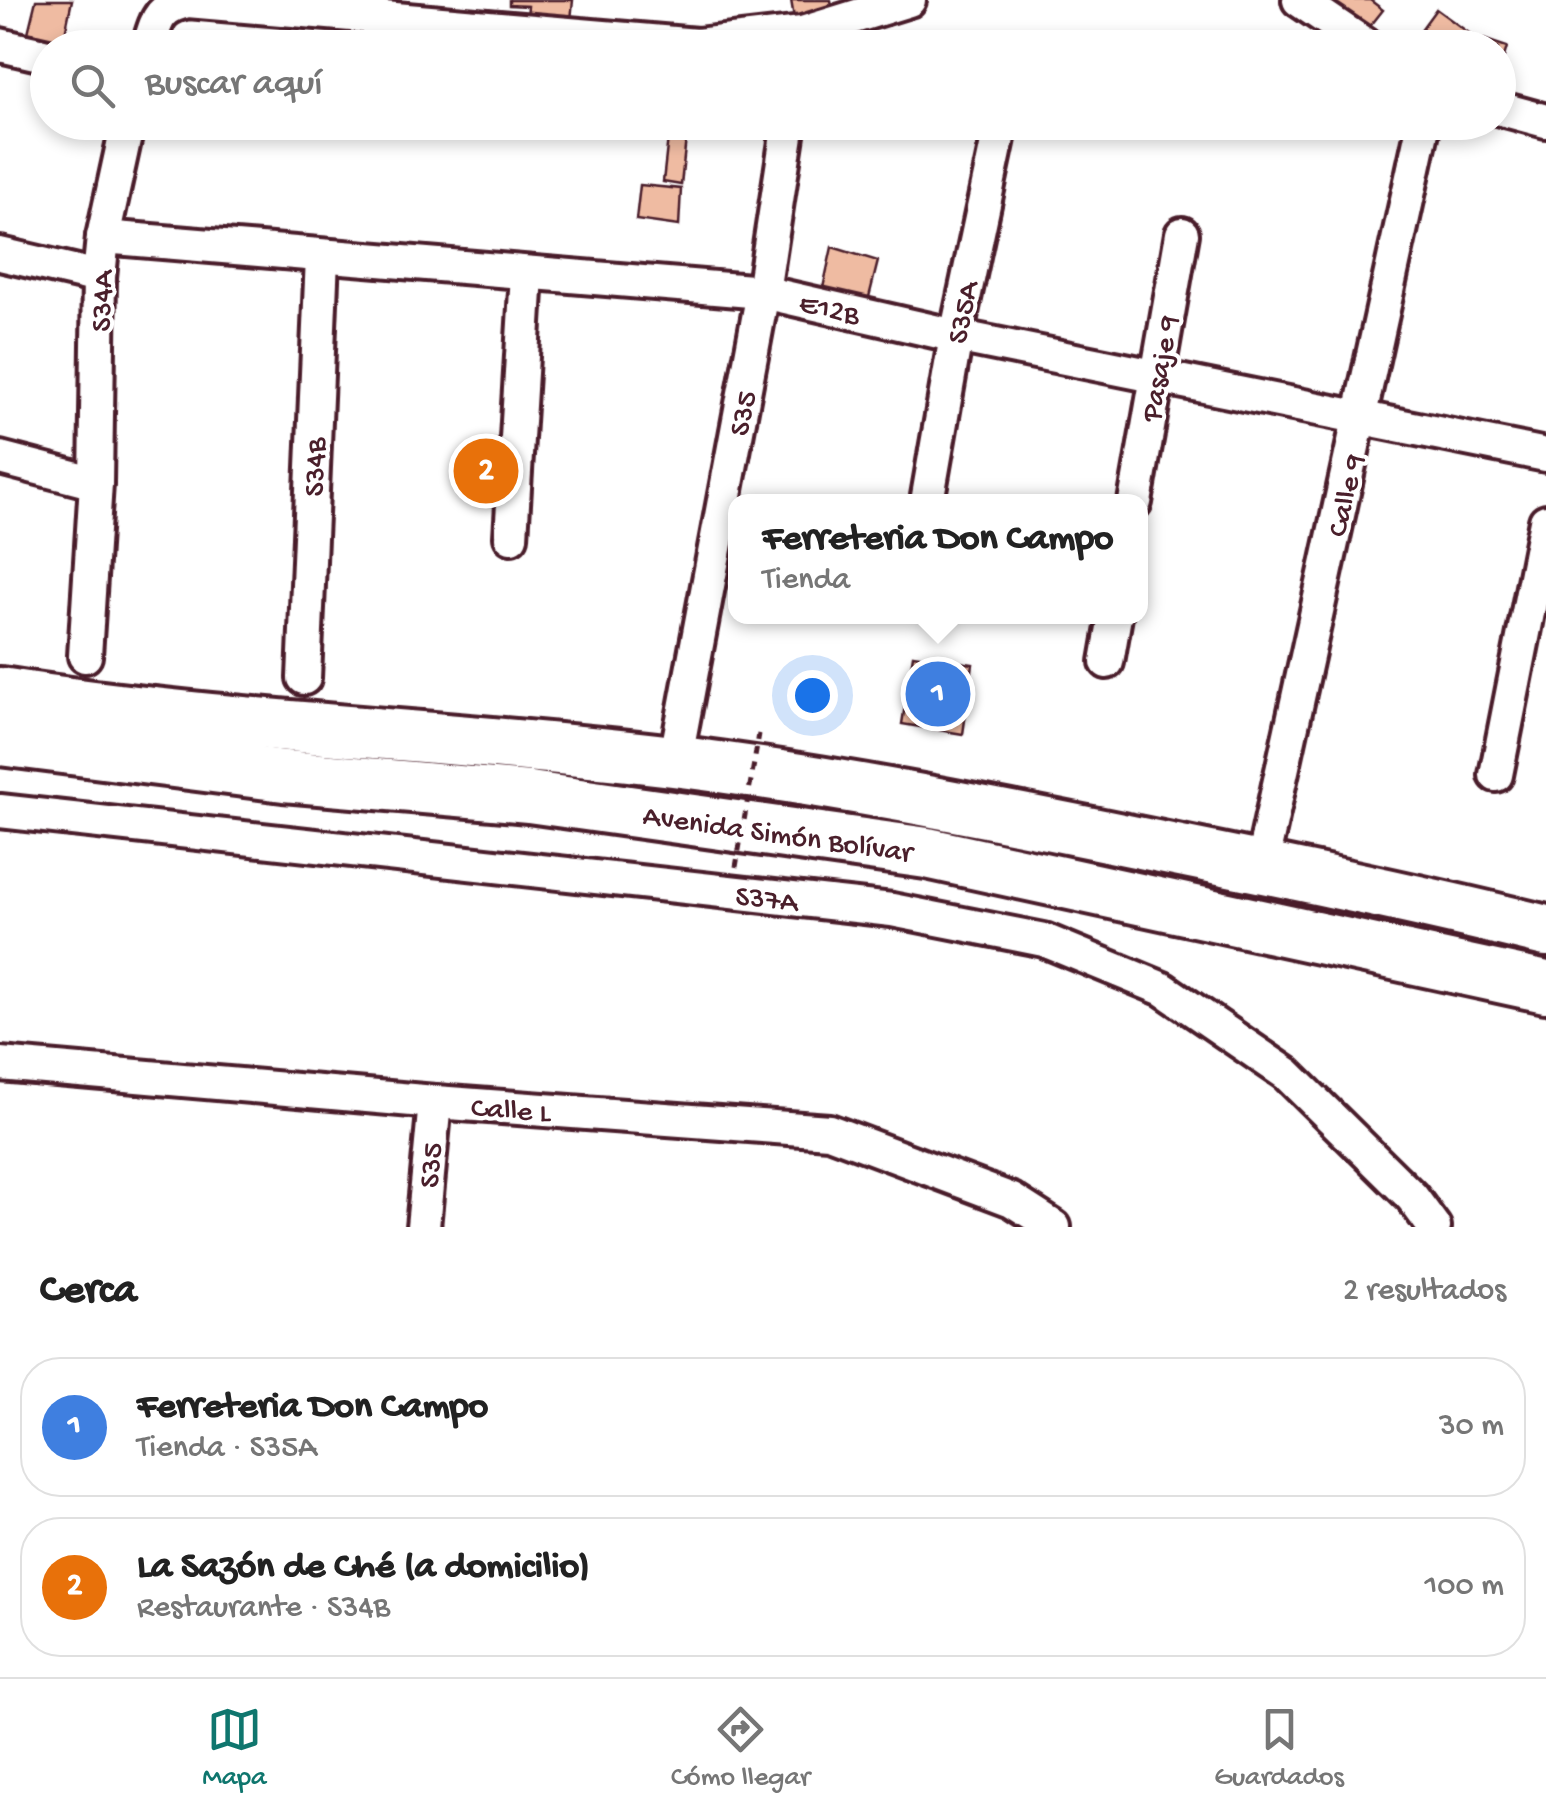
<!DOCTYPE html>
<html lang="es">
<meta charset="utf-8">
<style>
body{margin:0;font-family:"Gochi Hand",sans-serif;background:#f6f6f6;color:#222}
.you{position:absolute;left:812px;top:695px;width:35px;height:35px;margin:-25px;border:8px solid #fff;border-radius:50%;background:#1a73e8;box-shadow:0 0 0 15px #1a73e833}
.badge{display:grid;place-items:center;width:65px;height:65px;border-radius:50%;background:#0f766e;color:#fff;font-size:32px;font-weight:700}
.pin{position:absolute;translate:-50% -50%;border:5px solid #fff;box-shadow:0 2px 10px #0006}
.popup{position:absolute;left:728px;top:494px;width:420px;height:130px;box-sizing:border-box;display:grid;place-content:center;border-radius:20px;background:#fff;filter:drop-shadow(0 2px 8px #0005);font-size:32px;white-space:nowrap;color:#767676}
.popup b{font-size:38px;color:#222}
.popup::after{content:'';position:absolute;left:50%;top:100%;margin-left:-20px;border:20px solid transparent;border-top-color:#fff}
.list{margin:0;padding:0;list-style:none}
h2{display:flex;justify-content:space-between;align-items:center;height:130px;margin:0;padding:0 40px;font-size:42px}
h2 small{font-size:32px;font-weight:400;color:#767676}
.list li{display:grid;grid-template-columns:65px 1fr auto;gap:30px;align-items:center;box-sizing:border-box;height:140px;margin:0 20px 20px;padding:0 20px;border:2px solid #e0e0e0;border-radius:40px}
.list b{display:block;font-size:38px;white-space:nowrap}
.list p{margin:0;font-size:32px;white-space:nowrap;color:#767676}
.list em{font-size:32px;font-style:normal;color:#767676}
.icon{flex:none;width:55px;height:55px;fill:none;stroke:currentColor;stroke-width:2;stroke-linecap:round;stroke-linejoin:round}
.map{position:relative;flex:none;width:1546px;height:1227px;overflow:hidden}
.search{position:absolute;background:#fff;box-shadow:0 5px 15px #0003;left:30px;right:30px;top:30px;height:110px;display:flex;align-items:center;gap:25px;box-sizing:border-box;padding:0 35px;border-radius:55px;color:#767676;font-size:38px}
.sheet{height:450px;background:#fff}
nav{display:flex;justify-content:space-around;align-items:center;box-sizing:border-box;height:140px;border-top:2px solid #e0e0e0;background:#fff;font-size:28px;color:#767676}
nav a{display:grid;justify-items:center;gap:5px}
nav .on{color:#0f766e}
.map>svg:first-child{display:block}
.building{fill:#efbba2;stroke:#4a1f2b;stroke-width:2.5}
.lines{fill:none;stroke-linecap:round;stroke-linejoin:round}
.minor-casing{stroke:#4a1f2b;stroke-width:40}
.highway-casing{stroke:#4a1f2b;stroke-width:58}
.minor{stroke:#fff;stroke-width:32}
.highway{stroke:#fff;stroke-width:50}
.path-bridge{stroke:#4a1f2b;stroke-width:5;stroke-dasharray:8 8;stroke-linecap:butt}
.labels{text-anchor:middle;stroke-width:8;stroke-linejoin:round;paint-order:stroke}
.street-label{font-size:30px;fill:#4a1f2b;stroke:#fff}
</style>
<div class="map">
<svg width="1546" height="1227" viewBox="0 0 1546 1227">
<rect width="100%" height="100%" fill="#fff"/>
<filter id="ink" filterUnits="userSpaceOnUse"><feTurbulence type="fractalNoise" baseFrequency=".01" numOctaves="2"/><feDisplacementMap in="SourceGraphic" scale="20" xChannelSelector="R" yChannelSelector="G"/><feConvolveMatrix kernelMatrix="1 2 1 2 8 2 1 2 1" color-interpolation-filters="sRGB"/></filter>
<g filter="url(#ink)">
<g class="building">
<polygon points="36,0 72,0 62,48 26,41"/>
<polygon points="509,0 573,0 571,20 527,17 528,6 509,5"/>
<polygon points="791,0 831,0 834,17 795,24"/>
<polygon points="1338,0 1370,0 1383,10 1364,34 1331,9"/>
<polygon points="1436,9 1469,33 1463,48 1409,46"/>
<polygon points="1471,35 1507,47 1498,77 1498,48 1466,48"/>
<polygon points="668,137 686,138 681,185 663,182"/>
<polygon points="640,185 681,189 679,226 636,220"/>
<polygon points="832,247 878,261 863,321 818,311"/>
<polygon points="913,655 973,664 963,734 902,724"/>
</g>
<g class="lines">
<g class="minor-casing">
<g id="minor">
<polyline points="1299,0 1370,48"/>
<polyline points="0,45 48,56"/>
<path d="M148 48C157 20 157 8 188 1L697 45 802 33 909 0"/>
<polyline points="1498,108 1546,121"/>
<polyline points="103,237 763,292 956,336 1546,455"/>
<polyline points="0,254 99,277"/>
<polyline points="0,458 96,483"/>
<polyline points="927,502 956,336 998,138 997,122"/>
<polyline points="1135,502 1182,234"/>
<polyline points="511,537 527,274"/>
<polyline points="85,656 96,483 99,277 103,237 128,122"/>
<polyline points="1107,662 1115,616"/>
<polyline points="304,678 322,257"/>
<polyline points="675,762 763,292 789,122"/>
<polyline points="1496,775 1546,521"/>
<polyline points="0,811 892,910 1044,940 1163,989 1287,1074 1412,1197 1434,1227"/>
<polyline points="1261,867 1424,122"/>
<polyline points="0,1064 435,1102 829,1131 1012,1200 1054,1227"/>
<polyline points="423,1227 435,1102"/>
</g>
</g>
<g class="highway-casing">
<g id="highway">
<path d="M0 693C223 728 449 734 673 761 827 780 979 810 1131 841 1270 869 1408 897 1546 931"/>
<polyline points="0,740 284,776 529,797 927,853 1546,987"/>
</g>
</g>
<use href="#minor" class="minor"/>
<use href="#highway" class="highway"/>
<polyline class="path-bridge" points="736,867 759,734"/>
</g>
</g>
<g class="labels">
<g class="street-label">
<text transform="translate(100 301) rotate(-88)" y="10">S34A</text>
<text transform="translate(830 307) rotate(13)" y="10">E12B</text>
<text transform="translate(961 312) rotate(-79)" y="10">S35A</text>
<text transform="translate(1158 368) rotate(-80)" y="10">Pasaje 9</text>
<text transform="translate(741 413) rotate(-79)" y="10">S35</text>
<text transform="translate(313 467) rotate(-88)" y="10">S34B</text>
<text transform="translate(1344 495) rotate(-77)" y="10">Calle 9</text>
<text transform="translate(778 832) rotate(8)" y="10">Avenida Simón Bolívar</text>
<text transform="translate(767 897) rotate(6)" y="10">S37A</text>
<text transform="translate(511 1108) rotate(4)" y="10">Calle L</text>
<text transform="translate(429 1165) rotate(-85)" y="10">S35</text>
</g>
</g>
</svg>
<div class="you"></div>
<div class="pin badge" style="left:938px;top:694px;background:#3f7fe0">1</div>
<div class="popup"><b>Ferreteria Don Campo</b>Tienda</div>
<div class="pin badge" style="left:486px;top:471px;background:#e8710a">2</div>
<div class="search"><svg class="icon" aria-label="search" viewBox="0 0 24 24"><circle cx="10" cy="10" r="6"/><path d="M15 15l6 6"/></svg>Buscar aquí</div>
</div>
<section class="sheet">
<h2>Cerca<small>2 resultados</small></h2>
<ul class="list">
<li><span class="badge" style="background:#3f7fe0">1</span><div><b>Ferreteria Don Campo</b><p>Tienda · S35A</p></div><em>30 m</em></li>
<li><span class="badge" style="background:#e8710a">2</span><div><b>La Sazón de Ché (a domicilio)</b><p>Restaurante · S34B</p></div><em>100 m</em></li>
</ul>
</section>
<nav>
<a class="on"><svg class="icon" aria-label="map" viewBox="0 0 24 24"><path d="M3 6l6-2 6 2 6-2v14l-6 2-6-2-6 2zM9 4v14M15 6v14"/></svg>Mapa</a>
<a><svg class="icon" aria-label="directions" viewBox="0 0 24 24"><path d="M12 3l9 9-9 9-9-9zM9 14v-3h6M13 9l2 2-2 2"/></svg>Cómo llegar</a>
<a><svg class="icon" aria-label="saved" viewBox="0 0 24 24"><path d="M7 4h10v16l-5-4-5 4z"/></svg>Guardados</a>
</nav>
